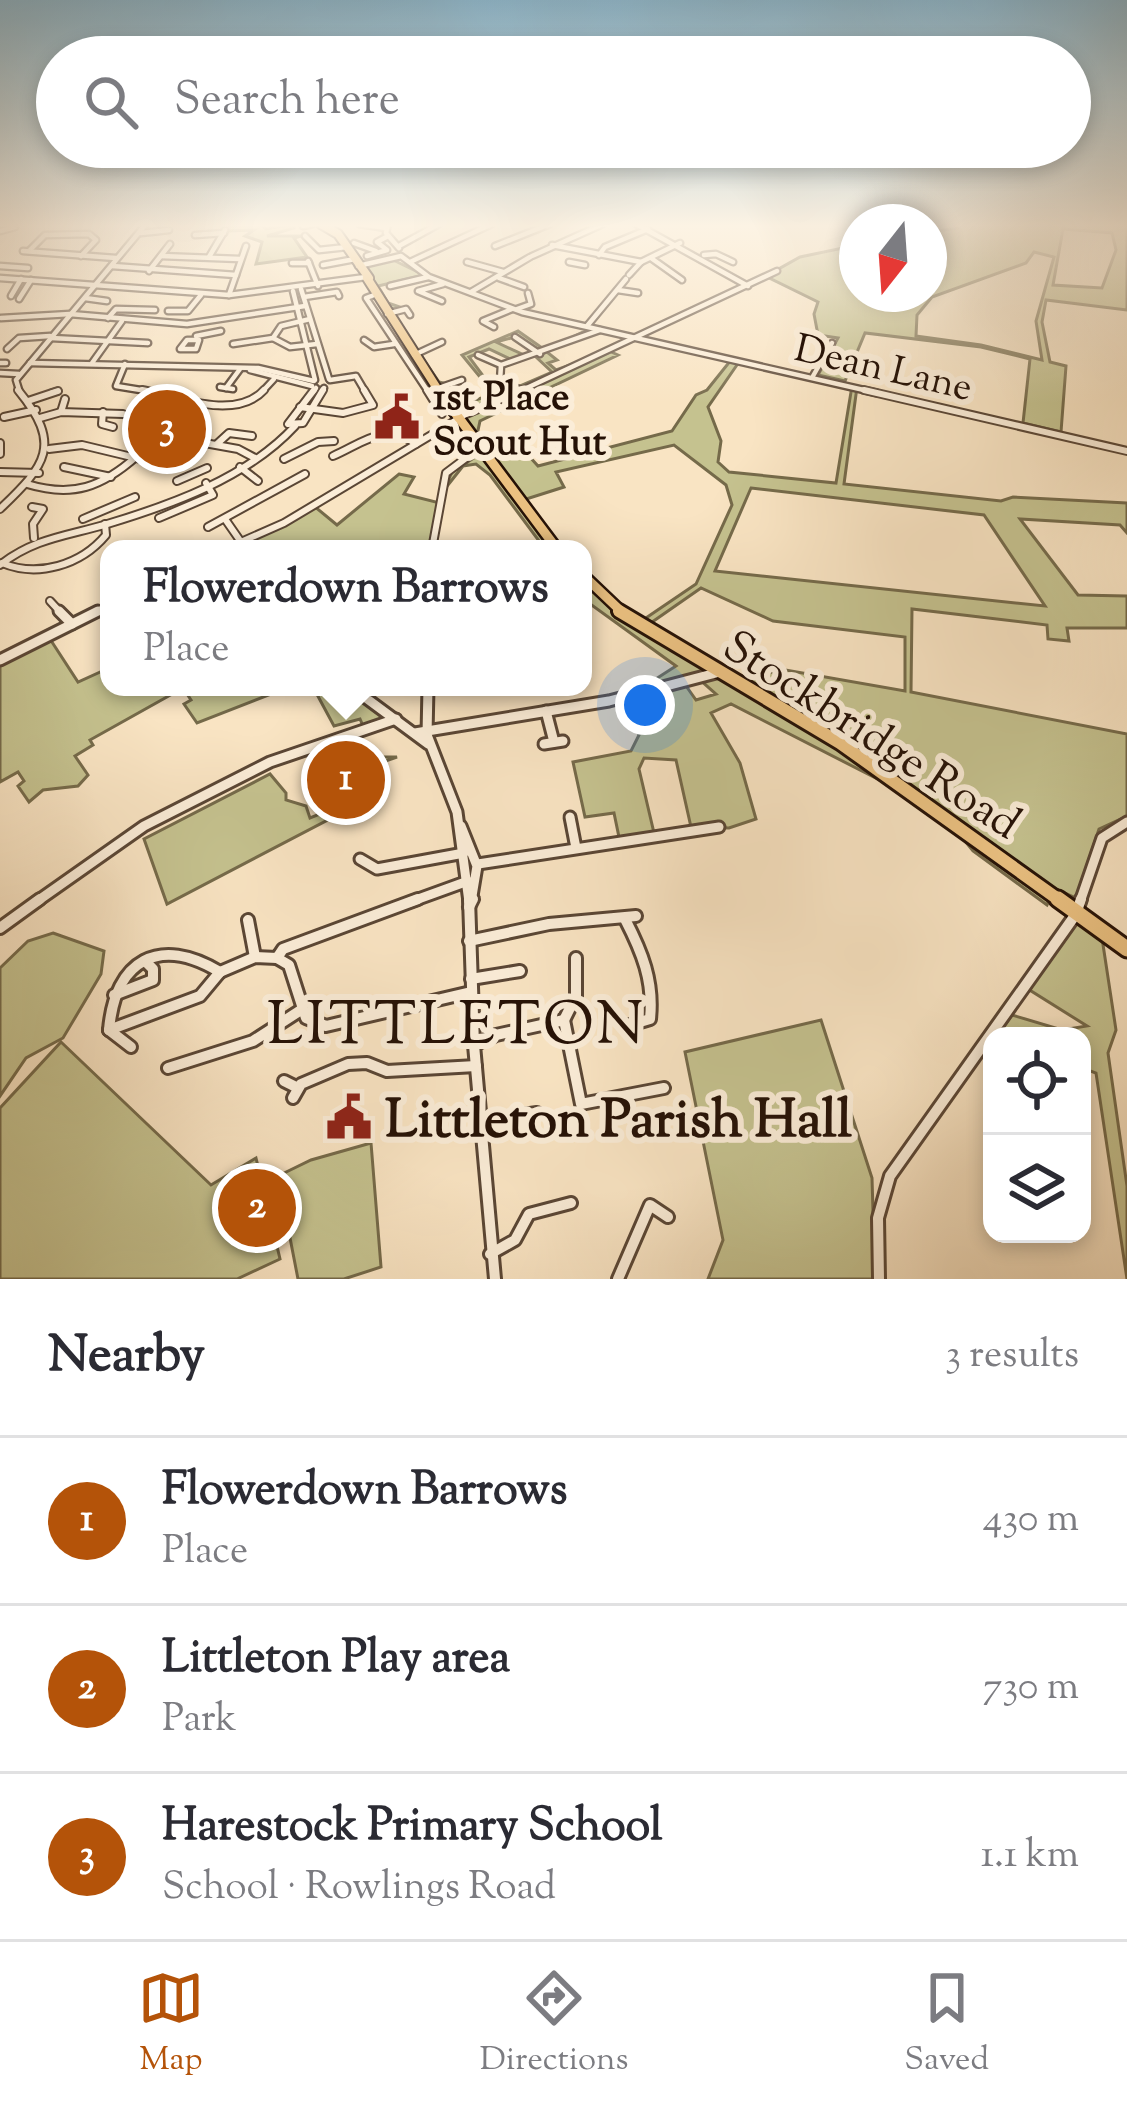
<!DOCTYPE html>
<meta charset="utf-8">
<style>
body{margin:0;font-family:"Sorts Mill Goudy",serif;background:#f2f2f3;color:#2b2b33}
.controls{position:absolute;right:36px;bottom:36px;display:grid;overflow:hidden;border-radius:24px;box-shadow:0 6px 18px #0003}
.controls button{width:108px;height:108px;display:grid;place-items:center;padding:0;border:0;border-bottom:3px solid #e1e1e2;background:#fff;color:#2b2b33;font:60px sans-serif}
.compass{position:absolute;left:839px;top:204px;width:108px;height:108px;border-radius:50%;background:#fff;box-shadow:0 6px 18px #0003;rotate:197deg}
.you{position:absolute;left:645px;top:705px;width:42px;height:42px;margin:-30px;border:9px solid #fff;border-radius:50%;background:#1a73e8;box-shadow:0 0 0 18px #1a73e833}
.badge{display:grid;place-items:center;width:78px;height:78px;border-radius:50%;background:#b45309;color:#fff;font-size:39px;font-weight:700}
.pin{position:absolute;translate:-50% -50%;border:6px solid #fff;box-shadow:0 3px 12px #0006}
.popup{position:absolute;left:100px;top:540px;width:492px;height:156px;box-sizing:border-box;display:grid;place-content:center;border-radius:24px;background:#fff;filter:drop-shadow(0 3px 9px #0005);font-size:39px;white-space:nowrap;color:#7c7c81}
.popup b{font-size:45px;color:#2b2b33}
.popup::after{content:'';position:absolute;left:50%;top:100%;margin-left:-24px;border:24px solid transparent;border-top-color:#fff}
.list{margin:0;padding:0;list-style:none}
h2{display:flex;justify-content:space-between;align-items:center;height:156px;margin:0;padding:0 48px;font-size:51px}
h2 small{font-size:39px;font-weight:400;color:#7c7c81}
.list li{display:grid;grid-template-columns:78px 1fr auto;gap:36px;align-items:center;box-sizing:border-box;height:168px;padding:0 48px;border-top:3px solid #e1e1e2}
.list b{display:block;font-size:45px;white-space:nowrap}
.list p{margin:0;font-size:39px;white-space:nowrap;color:#7c7c81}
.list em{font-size:39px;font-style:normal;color:#7c7c81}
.icon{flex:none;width:66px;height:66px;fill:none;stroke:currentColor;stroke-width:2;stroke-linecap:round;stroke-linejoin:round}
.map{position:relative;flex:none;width:1127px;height:1279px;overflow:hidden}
.search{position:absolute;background:#fff;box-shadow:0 6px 18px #0003;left:36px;right:36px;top:36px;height:132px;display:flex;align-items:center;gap:30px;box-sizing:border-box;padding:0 42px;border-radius:66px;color:#7c7c81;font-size:45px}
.sheet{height:660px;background:#fff}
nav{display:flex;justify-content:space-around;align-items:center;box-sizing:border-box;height:168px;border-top:3px solid #e1e1e2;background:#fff;font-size:33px;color:#7c7c81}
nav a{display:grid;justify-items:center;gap:6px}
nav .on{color:#b45309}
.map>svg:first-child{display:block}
.green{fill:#c5c28f;stroke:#756a4a;stroke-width:3;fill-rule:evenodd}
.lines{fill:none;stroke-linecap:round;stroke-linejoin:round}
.minor-far3-casing{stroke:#5a4635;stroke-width:9}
.minor-far2-casing{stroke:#5a4635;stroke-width:10}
.minor-far1-casing{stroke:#5a4635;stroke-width:15}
.minor-casing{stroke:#5a4635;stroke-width:16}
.major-far3-casing{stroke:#251106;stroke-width:12}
.major-far2-casing{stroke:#251106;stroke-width:14}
.major-far1-casing{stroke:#251106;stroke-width:18}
.major-casing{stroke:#251106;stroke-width:21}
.minor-far3{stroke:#fbedd8;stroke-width:4.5}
.minor-far2{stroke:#fbedd8;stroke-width:6}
.minor-far1{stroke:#fbedd8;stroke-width:9}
.minor{stroke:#fbedd8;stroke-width:10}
.major-far3{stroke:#ecc282;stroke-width:8}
.major-far2{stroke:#ecc282;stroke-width:9}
.major-far1{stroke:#ecc282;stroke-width:12}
.major{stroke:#ecc282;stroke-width:15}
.labels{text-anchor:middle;stroke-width:12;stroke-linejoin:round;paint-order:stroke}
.far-street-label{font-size:39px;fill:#251106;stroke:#fbedd8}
.far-poi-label{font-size:39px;font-weight:bold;fill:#251106;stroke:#fbedd8;text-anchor:start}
.street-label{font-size:45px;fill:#251106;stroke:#fbedd8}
.near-poi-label{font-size:54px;font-weight:bold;fill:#251106;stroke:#fbedd8;text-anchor:start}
.near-quarter-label{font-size:60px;letter-spacing:3px;fill:#251106;stroke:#fbedd8}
</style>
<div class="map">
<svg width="1127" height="1279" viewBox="0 0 1127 1279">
<rect width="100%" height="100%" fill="#f9e4c3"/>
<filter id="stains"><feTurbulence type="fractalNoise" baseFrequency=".00167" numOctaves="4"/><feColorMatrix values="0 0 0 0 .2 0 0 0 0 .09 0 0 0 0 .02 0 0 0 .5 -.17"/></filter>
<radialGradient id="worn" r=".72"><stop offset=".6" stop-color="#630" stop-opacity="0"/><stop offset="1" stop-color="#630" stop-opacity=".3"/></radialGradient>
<g class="green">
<polygon points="209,224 260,224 266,229 294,224 294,228 267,236 301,236 294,238 307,257 256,264 262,242 245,236 254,230 228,231 226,224"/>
<path d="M954 224H1127V310L1046 300 1042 322 1050 362 1066 366 1061 432 1023 423 1030 359 981 347 865 333 845 381 818 375 838 338 818 335 814 314 818 302 767 277 748 286 800 257 857 245V294H929V232L958 228ZM1063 229 1112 233 1116 250 1102 288 1053 285ZM1034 252 1054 257 1036 321 1042 360 981 345 916 336 917 315 932 297 1026 263Z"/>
<path d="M389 258 424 275 378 286 388 303 397 306 389 309 439 382 447 384 444 388 457 406 494 394 462 355 518 331 545 350 587 330 567 323 593 328 580 335C567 341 554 348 540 352L515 337 496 342 526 356 510 359 489 349 469 357 498 396 520 391V386L552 372 536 357 547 352 557 360 548 363 556 370 609 351 618 355 480 421 477 435 520 446 538 466 672 431 696 395 707 390 731 360 739 362 708 407 721 441 718 462 729 472 836 483 852 386 857 387 844 484 1001 501 1013 497 1127 503V533L1120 525 1020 519 1078 595 1127 596V628H1067L1069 641 1048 639 1047 625 912 609 911 692 1127 734V816L1099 829 1076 898 1030 877 1051 897 1047 905 973 851 956 830 957 819 902 779 901 791 731 704 711 713 740 763 756 819 729 828 691 827 676 760 644 758 639 769 654 833 619 837 614 813 585 817 573 762 631 751 639 735 630 700 686 686 696 700 716 694 700 680 722 670 745 682 780 669 905 691V637L773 621 701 588 645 627 714 671 634 693 676 666 586 601 583 572 615 608 643 625 640 622 696 584 732 505 726 485 674 445 556 472 564 487 523 500 563 549H545L490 475 476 464 463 466 444 490 452 472 483 452 395 324 365 267ZM751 488 984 515 1045 606 715 571Z"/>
<polygon points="399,474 414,477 404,494 440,503 432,549 226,549 314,506 337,525"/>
<polygon points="50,639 78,682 109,668 109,687 289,687 197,723 184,704 191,700 183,688 90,740 93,745 75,756 88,775 78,786 43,790 29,802 18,786 24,781 18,772 0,782 0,662"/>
<polygon points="313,687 347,687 390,718 364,728 360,719 334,726"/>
<polygon points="357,748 382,757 397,757 383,762 364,758 349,768 348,787 366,800 167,904 144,839 270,774 286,793 286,800 306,806 310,818 325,812 307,762"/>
<polygon points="1076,921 1102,938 1116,1030 1108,1053 1127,1186 1127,1279 1096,1073 1082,1068 1082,1036 997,1036 1012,1015 1062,1030 1087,1026 1028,989"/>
<polygon points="53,933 104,951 101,974 63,1038 26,1058 0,1096 0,968 28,941"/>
<polygon points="821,1020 872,1178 875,1279 708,1279 723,1240 685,1052"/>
<polygon points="61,1042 211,1185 256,1158 280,1259 237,1279 0,1279 0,1108"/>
<polygon points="371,1143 381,1267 344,1279 298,1279 278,1176 311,1160"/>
</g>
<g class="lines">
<g class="minor-far3-casing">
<g id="minor-far3">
<polyline points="359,224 386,228"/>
<polyline points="388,224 386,233 399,248"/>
<polyline points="636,224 748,286"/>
<polyline points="303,226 313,224"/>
<polyline points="0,231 15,227"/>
<polyline points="141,233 169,230"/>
<polyline points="195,235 224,233"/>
<polyline points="305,236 319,250 347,247"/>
<polyline points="354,243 376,251"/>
<polyline points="552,245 641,262"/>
<polyline points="399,246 439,224"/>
<polyline points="495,246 550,224"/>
<polyline points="23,251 116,258"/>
<polyline points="29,251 45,235 89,234 96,240 81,256"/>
<polyline points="599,255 605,247 648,229"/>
<polyline points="704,255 716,254 733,262"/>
<polyline points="161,256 240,259"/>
<polyline points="367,256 387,250 377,242 388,236"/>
<polyline points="532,256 603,224"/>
<polyline points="209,257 225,230"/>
<polyline points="651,258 682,280"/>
<polyline points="308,261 318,286"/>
<polyline points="410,262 492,224"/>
<polyline points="467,262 503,272"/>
<polyline points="569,262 585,265"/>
<polyline points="292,263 309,263"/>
<polyline points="323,265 355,259"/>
<polyline points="0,266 28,268"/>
<polyline points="112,266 236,275"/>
<polyline points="358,266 401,256 429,277 522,312 877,393"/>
<polyline points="149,271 170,244"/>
<polyline points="629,275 641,262 680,243"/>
<polyline points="0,278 229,295 366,277"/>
<polyline points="499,278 524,287"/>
<polyline points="390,286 428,277"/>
<polyline points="301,289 329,379"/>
<polyline points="618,290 638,293"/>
<polyline points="293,291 315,380"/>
<polyline points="471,292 530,257"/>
<polyline points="377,294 366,298 429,393"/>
<polyline points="229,295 246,246"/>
<polyline points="11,296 21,279"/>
<polyline points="304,297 337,292 339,296"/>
<polyline points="85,298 107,301"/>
<polyline points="19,299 31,280"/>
<polyline points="442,301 418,291 443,284"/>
<polyline points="517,309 531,304 528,293"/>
<polyline points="168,311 188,311 201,295"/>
<polyline points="387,314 406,309 410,315"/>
<polyline points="1,318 70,314 187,324 305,306"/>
<polyline points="108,318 116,309 155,310"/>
<polyline points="310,319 281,326 273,338 290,347 317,344"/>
<polyline points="587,326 626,279"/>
<polyline points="494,327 483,321 512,309"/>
<polyline points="196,336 221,331"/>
<polyline points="515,337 540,354"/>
<polyline points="51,338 148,343"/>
<polygon points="187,340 199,340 196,349 180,349"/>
<polyline points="364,340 374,347 394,344"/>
<polyline points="233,344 273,338"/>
<polyline points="7,349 19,338 50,336"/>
<polyline points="414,355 442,342"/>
<polyline points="478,355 501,365"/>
<polyline points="0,363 6,363"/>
<polyline points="30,363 258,368 314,381"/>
<polyline points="92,363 122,321"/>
<polyline points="125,364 116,386 159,393"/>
<polyline points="250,370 312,386"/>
<polyline points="0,373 19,374"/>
<polyline points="813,376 832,343"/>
<polyline points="330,380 356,376 366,393"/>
<polyline points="220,387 233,389"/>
<polyline points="226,388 240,369"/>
<polyline points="436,389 462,380"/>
<polyline points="521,390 500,381 501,365 600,330"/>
<polyline points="20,393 16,380 146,224"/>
<polyline points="51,393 58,391"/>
<polyline points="261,393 274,379"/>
<polyline points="312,393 316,388"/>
<polyline points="321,393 324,388"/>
<polyline points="516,393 777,271"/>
</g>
</g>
<g class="minor-far2-casing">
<g id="minor-far2">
<path d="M142 390C177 397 236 421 264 390"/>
<polyline points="314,390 288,424 303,423 323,390"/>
<polyline points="427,390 442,414"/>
<polyline points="864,390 1127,451"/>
<polyline points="28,401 58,391"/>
<polyline points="300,407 343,413 373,405 364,390"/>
<polyline points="61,412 65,399"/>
<polyline points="103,412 102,424 113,427"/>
<polyline points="4,417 36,410"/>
<polyline points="40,418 61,412 123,414"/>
<polyline points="457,418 523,390"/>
<polyline points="199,442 238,449 255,458"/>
<polyline points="0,443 0,454"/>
<polyline points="217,444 229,433 252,436"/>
<polyline points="49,449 82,445 161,464"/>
<path d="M333 456C363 443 386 421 416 444"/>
<polyline points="284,459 318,442 334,441"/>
<polyline points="64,467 111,477"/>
<polyline points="240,467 258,481"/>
<polyline points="0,472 39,473"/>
<polyline points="177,481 207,468"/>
<path d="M27 484C73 498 102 487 137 456"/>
<polyline points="32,507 43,509 33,524 34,538"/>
<path d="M0 509C46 465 63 445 18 390"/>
<polyline points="159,518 213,495 206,483"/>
<polyline points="83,519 135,497"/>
<polyline points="225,519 241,542"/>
<polyline points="208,527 305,474"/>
<polyline points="225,549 284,523 458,419"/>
<polyline points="432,549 446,473 478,449"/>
<path d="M2 563C38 578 81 565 106 535L105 524"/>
<path d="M0 565C33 539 65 536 104 525 171 505 247 478 295 426"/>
<polyline points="50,601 62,614"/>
<polyline points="92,614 109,605"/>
</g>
</g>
<g class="minor-far1-casing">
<g id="minor-far1">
<polyline points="59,611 72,624"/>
<polyline points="0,660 98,611"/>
<polyline points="351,687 428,744"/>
<polyline points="428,687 427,735 457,812 469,902"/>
<polyline points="546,711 554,742"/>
<polyline points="415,733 609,701 716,673"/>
<polyline points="544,744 563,741"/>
<polyline points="570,817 576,848"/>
<polyline points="461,826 477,866 471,902"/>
<polyline points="360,859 377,869 464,853"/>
<polyline points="478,864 719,827"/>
<polyline points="36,902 144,826 270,762 396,719"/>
<polyline points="410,902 468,881"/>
<polyline points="1080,902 1102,838 1127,822"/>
</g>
</g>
<g class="minor-casing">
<g id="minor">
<polyline points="469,899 474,1045 495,1279"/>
<polyline points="469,907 473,899"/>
<path d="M625 919C642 952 654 981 650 1019L630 1025"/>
<polyline points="248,920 255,957"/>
<polyline points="0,928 40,899"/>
<polyline points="469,941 549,924 636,916"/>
<polyline points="277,958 289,965 306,1018 326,1026 471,992"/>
<polyline points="220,972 255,957 277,958 283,949 418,899"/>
<polyline points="471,979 520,971"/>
<polyline points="114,995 153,980 153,969 145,961"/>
<polyline points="564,1020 576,996 576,958"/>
<path d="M109 1030C115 960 159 935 220 972"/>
<polyline points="109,1030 200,996 220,972"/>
<polyline points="109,1030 131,1047"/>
<polyline points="474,1045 496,1035 564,1020 581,1104 664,1088"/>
<polyline points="168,1068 253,1041 301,1010"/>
<polyline points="284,1081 296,1087"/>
<polyline points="293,1098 301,1084 348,1064 367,1063 387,1071 476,1066"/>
<polyline points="480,1121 537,1113"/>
<polyline points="490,1254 515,1240 529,1214 571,1203"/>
<polyline points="618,1279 650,1205 668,1217"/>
<polyline points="879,1279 878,1218 890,1176 1076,914 1081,899"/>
</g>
</g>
<g class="major-far3-casing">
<g id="major-far3">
<polyline points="321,224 338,234 369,278"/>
<polyline points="367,278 440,393"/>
</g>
</g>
<g class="major-far2-casing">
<g id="major-far2">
<polyline points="438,390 557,549"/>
<polyline points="583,575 624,614"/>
</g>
</g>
<g class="major-far1-casing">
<polyline id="major-far1" points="619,611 840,743 1062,902"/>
</g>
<g class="major-casing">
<polyline id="major" points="1058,899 1127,949"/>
</g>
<use href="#minor-far3" class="minor-far3"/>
<use href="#minor-far2" class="minor-far2"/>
<use href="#minor-far1" class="minor-far1"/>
<use href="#minor" class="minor"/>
<use href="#major-far3" class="major-far3"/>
<use href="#major-far2" class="major-far2"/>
<use href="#major-far1" class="major-far1"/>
<use href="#major" class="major"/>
</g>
<linearGradient id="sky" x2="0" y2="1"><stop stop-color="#8bb8d0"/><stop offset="0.56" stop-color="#fcf3e4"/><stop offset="1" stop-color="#fcf3e4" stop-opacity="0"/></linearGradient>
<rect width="1127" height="403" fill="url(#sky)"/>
<defs>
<g id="civic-bare" transform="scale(3.6)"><path d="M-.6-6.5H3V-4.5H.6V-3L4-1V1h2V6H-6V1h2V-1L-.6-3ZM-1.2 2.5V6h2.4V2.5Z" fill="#8f2418" stroke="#fbedd8" stroke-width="2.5" paint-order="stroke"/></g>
</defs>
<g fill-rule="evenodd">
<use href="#civic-bare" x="397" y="417"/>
<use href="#civic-bare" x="349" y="1117"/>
</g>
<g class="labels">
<g class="far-street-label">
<text transform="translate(884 366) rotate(13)" y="14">Dean Lane</text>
</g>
<g class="far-poi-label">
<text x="433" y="409">1st Place<tspan x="433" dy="45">Scout Hut</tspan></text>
</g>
<g class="street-label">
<text transform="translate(873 733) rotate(33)" y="16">Stockbridge Road</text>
</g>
<g class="near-poi-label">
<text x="385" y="1136">Littleton Parish Hall</text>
</g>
<g class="near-quarter-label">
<text x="457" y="1043">LITTLETON</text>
</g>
</g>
<rect width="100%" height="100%" filter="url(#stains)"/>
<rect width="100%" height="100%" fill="url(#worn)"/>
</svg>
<div class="controls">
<button><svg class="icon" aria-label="locate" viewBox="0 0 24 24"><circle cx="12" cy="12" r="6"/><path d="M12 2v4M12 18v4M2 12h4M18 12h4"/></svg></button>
<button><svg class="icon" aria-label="layers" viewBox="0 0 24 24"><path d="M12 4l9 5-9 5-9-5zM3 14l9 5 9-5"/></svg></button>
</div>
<svg class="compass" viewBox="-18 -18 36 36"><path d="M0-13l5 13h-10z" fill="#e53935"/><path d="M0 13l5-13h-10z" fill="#7c7c81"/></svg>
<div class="you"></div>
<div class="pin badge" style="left:346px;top:780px">1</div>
<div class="popup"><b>Flowerdown Barrows</b>Place</div>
<div class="pin badge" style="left:257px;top:1208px">2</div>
<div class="pin badge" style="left:167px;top:429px">3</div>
<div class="search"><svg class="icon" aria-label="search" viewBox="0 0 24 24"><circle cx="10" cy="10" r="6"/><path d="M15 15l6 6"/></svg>Search here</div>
</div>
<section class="sheet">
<h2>Nearby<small>3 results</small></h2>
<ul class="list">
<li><span class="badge">1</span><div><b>Flowerdown Barrows</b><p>Place</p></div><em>430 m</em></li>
<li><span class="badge">2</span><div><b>Littleton Play area</b><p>Park</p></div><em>730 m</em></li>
<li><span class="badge">3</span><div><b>Harestock Primary School</b><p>School · Rowlings Road</p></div><em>1.1 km</em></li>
</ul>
</section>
<nav>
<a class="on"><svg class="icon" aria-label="map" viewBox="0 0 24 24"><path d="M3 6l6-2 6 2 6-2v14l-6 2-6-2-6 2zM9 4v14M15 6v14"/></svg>Map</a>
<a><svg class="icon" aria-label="directions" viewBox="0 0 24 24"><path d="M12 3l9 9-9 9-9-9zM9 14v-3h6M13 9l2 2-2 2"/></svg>Directions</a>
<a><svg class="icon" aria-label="saved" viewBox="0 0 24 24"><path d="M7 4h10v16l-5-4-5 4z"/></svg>Saved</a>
</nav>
